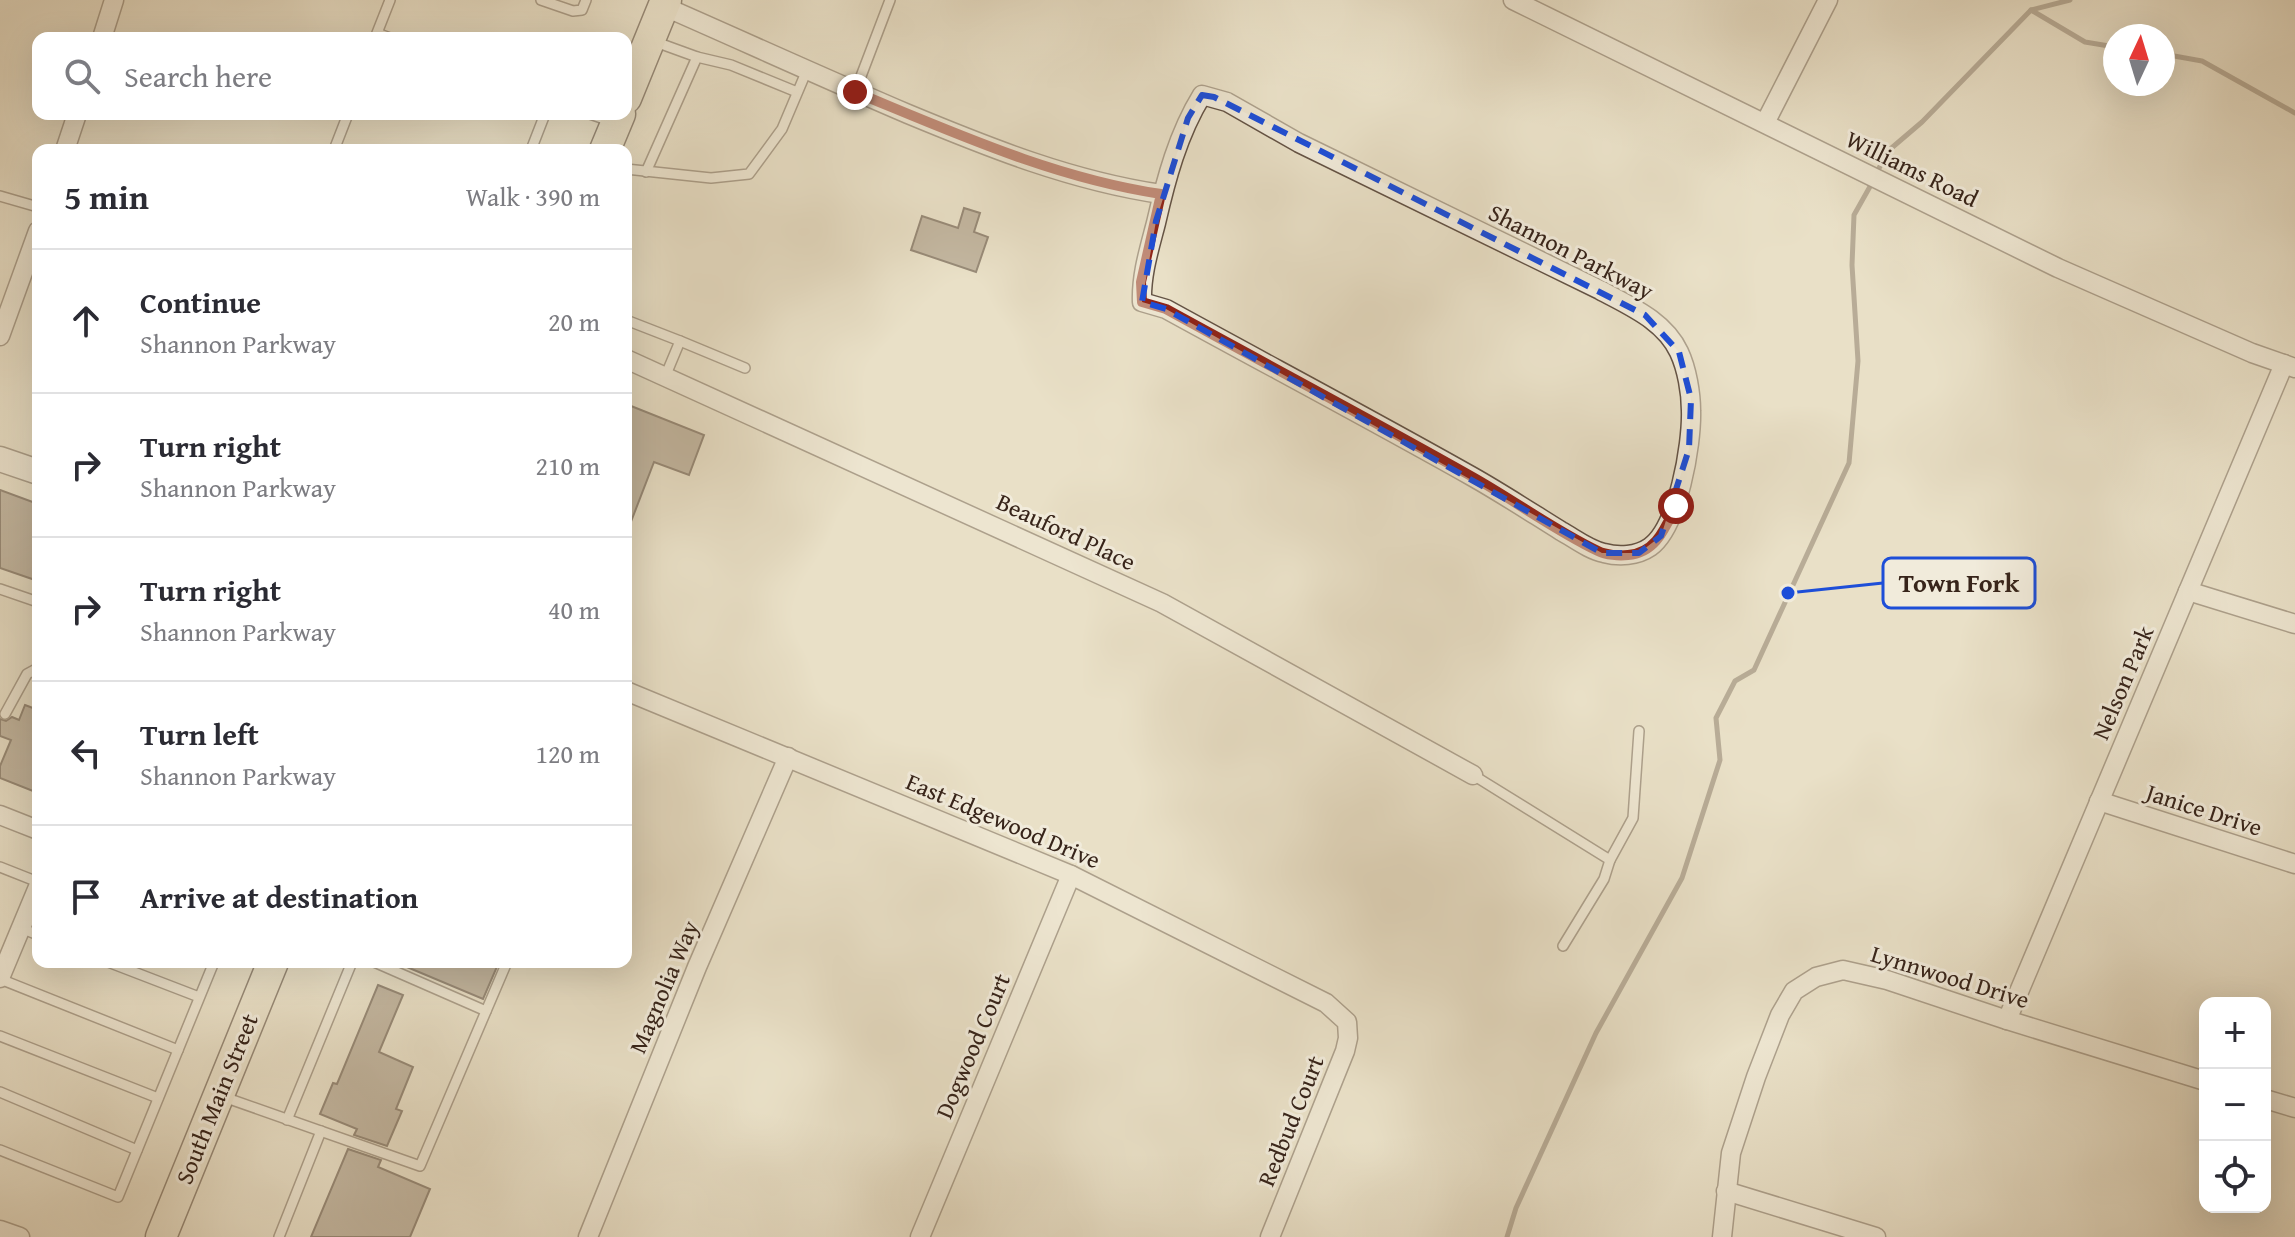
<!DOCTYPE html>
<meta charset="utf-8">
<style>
body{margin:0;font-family:"Gentium Book Plus",serif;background:#f7f7f7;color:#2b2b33}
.controls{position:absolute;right:24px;bottom:24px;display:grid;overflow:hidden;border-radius:16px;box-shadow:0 8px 32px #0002}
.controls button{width:72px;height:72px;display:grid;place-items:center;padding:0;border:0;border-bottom:2px solid #e1e1e2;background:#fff;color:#2b2b33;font:40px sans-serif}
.compass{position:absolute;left:2103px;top:24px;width:72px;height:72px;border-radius:50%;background:#fff;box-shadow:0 8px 32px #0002;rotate:4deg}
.stop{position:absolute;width:24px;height:24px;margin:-18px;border:6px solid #8f2418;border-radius:50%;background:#fff}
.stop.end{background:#8f2418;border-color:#fff;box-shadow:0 2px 8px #0008}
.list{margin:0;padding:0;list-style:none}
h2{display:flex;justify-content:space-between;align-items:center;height:104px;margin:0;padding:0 32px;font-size:34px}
h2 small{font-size:26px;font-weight:400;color:#7c7c81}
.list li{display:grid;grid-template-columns:52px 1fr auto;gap:24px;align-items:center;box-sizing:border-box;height:144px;padding:0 32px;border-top:2px solid #e1e1e2}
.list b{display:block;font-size:30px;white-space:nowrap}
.list p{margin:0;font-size:26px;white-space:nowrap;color:#7c7c81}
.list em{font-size:26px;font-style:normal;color:#7c7c81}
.icon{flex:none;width:44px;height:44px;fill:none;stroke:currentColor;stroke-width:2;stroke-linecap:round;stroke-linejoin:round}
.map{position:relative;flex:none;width:2295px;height:1237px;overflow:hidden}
.search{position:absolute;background:#fff;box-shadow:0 8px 32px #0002;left:32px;top:32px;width:600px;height:88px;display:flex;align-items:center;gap:20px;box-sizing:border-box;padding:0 28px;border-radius:16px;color:#7c7c81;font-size:30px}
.panel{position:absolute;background:#fff;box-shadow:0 8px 32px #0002;left:32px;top:144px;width:600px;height:824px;border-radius:16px}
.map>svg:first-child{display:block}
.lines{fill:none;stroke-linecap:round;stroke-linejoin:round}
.stream{stroke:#7d6e5e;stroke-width:5}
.building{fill:#948674;stroke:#37241a;stroke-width:2}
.service-casing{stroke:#645345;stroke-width:12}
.minor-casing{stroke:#645345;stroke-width:21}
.tertiary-casing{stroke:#645345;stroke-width:27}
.primary-casing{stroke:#37241a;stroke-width:33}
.service{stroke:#f1ebdb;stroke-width:9}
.minor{stroke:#f1ebdb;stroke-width:18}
.tertiary{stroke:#f1ebdb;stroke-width:24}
.primary{stroke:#e9e0c7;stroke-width:30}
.route{stroke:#8f2418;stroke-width:10}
.marked{fill:none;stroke:#1d4ed8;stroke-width:6;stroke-dasharray:16 10;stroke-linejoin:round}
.labels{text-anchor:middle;stroke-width:6;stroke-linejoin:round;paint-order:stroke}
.street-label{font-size:24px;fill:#37241a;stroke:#f1ebdb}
.leader{fill:none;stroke:#1d4ed8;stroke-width:3}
.callout-dot{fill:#1d4ed8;stroke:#f1ebdb;stroke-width:3}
.callout{fill:#f1ebdb;stroke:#1d4ed8;stroke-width:3}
.callout-label{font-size:26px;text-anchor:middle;font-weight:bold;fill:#37241a}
</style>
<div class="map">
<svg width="2295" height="1237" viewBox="0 0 2295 1237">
<rect width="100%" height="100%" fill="#e9e0c7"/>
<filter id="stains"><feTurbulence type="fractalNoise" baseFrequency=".0025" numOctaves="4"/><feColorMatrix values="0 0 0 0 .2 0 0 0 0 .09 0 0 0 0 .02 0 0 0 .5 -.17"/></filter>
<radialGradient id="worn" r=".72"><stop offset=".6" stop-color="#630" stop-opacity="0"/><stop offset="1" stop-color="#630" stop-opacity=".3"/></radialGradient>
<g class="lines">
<g class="stream">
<polyline points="2031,10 2085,42 2115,47"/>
<polyline points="2163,54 2202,61 2295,113"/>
<polyline points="1876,174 1888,151 1922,122 2031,10 2070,0"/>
<polyline points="1507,1237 1516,1208 1596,1033 1682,878 1720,760 1716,718 1735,681 1754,670 1849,463 1858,361 1852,265 1854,215 1872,183"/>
</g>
</g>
<g class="building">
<polygon points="964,208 980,213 974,232 988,237 976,272 911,250 922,216 958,228"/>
<polygon points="626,404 704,435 689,475 654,462 627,532"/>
<polygon points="0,490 38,504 38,581 0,568"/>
<polygon points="25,705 38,710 38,793 0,778 0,766 11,740 0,736 0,719 6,721 12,717 19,720"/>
<polygon points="395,962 499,962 483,999"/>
<polygon points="378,985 403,995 379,1052 413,1067 396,1109 402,1111 387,1146 354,1135 357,1129 320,1114 333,1083 337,1084"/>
<polygon points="348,1149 381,1160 378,1167 430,1189 410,1237 311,1237"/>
</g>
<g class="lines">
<g class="service-casing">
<g id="service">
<polyline points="390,0 377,33 390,38"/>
<polyline points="541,0 573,11 582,10 586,0"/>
<polyline points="653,41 697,57 731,65 797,92"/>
<polyline points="855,92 890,0"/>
<polyline points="590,114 613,122"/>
<polyline points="334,150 348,114"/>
<polyline points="531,150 545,114"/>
<polyline points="626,169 711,178 749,174 782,129 807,70"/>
<polyline points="646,172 697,57"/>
<polyline points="0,196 38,207"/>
<polyline points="626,320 680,341 665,377"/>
<polyline points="680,341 745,368"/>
<polyline points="0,589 38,602"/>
<polyline points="5,714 27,674 38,668"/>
<polyline points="1473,775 1610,860 1604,879 1563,946"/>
<polyline points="1610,860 1633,818 1639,731"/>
<polyline points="0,867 38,882"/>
<polyline points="21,928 38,935"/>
<polyline points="108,962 199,997"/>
<polyline points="374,962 486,1011"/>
<polyline points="0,979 178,1050"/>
<polyline points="0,1036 158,1098"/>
<polyline points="0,1092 137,1150"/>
<polyline points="221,1096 420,1166 507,962"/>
<polyline points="287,1120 352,962"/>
<polyline points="0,1150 118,1197 214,962"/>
<polyline points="279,1237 321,1131"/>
</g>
</g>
<g class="minor-casing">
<g id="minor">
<polyline points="1513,0 2058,268 2252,353 2295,368"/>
<path d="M663 6C745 42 826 79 908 114 990 148 1072 181 1161 194"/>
<polyline points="102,38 114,0"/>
<path d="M1202 95 1227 102 1299 143 1600 290C1629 306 1664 320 1679 352 1687 369 1691 393 1691 411 1692 445 1678 527 1650 547 1637 556 1619 557 1604 553 1589 550 1574 538 1561 531 1532 513 1503 494 1473 477 1372 420 1268 365 1166 309L1142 302C1141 275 1149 250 1156 223 1166 179 1178 134 1202 95Z"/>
<polyline points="1765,123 1828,0"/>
<polyline points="65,150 77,114"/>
<polyline points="0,336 38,231"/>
<polyline points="626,359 1162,603 1473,775"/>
<polyline points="2188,591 2295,624"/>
<polyline points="626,691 1071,875 1326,1003 1347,1022 1348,1038 1345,1051 1270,1237"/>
<polyline points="2099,801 2295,864"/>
<polyline points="0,815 38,830"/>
<polyline points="0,978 38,887"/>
<polyline points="2007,1020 2284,364"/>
<polyline points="2265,1099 2295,1108"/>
<polyline points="1726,1191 1876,1237"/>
<polyline points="0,1230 20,1237"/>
<polyline points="588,1237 697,967 788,757"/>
<polyline points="920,1237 1071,875"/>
<polyline points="1722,1237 1731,1153 1756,1077 1780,1015 1794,991 1816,977 1843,970 1887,980 2007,1020 2205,1081"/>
</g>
</g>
<g class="tertiary-casing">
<polyline id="tertiary" points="0,459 38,472"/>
</g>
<g class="primary-casing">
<g id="primary">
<polyline points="626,98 666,0"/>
<polyline points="605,150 620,114"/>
<polyline points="161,1237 273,962"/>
</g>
</g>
<use href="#service" class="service"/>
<use href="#minor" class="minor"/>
<use href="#tertiary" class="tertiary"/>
<use href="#primary" class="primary"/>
</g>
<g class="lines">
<path class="route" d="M855 92C955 133 1054 178 1161 194L1141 282 1142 302 1166 309C1268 365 1370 419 1471 476 1514 500 1554 530 1598 551 1606 555 1619 556 1628 555 1656 553 1665 528 1676 506"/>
</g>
<path d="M0 0H2295V1237H0ZM1202 95 1214 97 1645 315 1679 352 1691 399 1689 449 1661 536 1639 553H1602L1166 309 1142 302 1156 221 1188 118Z" fill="#e9e0c7" fill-opacity=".55" fill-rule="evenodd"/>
<path class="marked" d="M1202 95 1214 97 1645 315 1679 352 1691 399 1689 449 1661 536 1639 553H1602L1166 309 1142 302 1156 221 1188 118Z"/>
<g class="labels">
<g class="street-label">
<text transform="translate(1912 169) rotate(26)" y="8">Williams Road</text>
<text transform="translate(1571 252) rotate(27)" y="8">Shannon Parkway</text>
<text transform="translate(1066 532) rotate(25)" y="8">Beauford Place</text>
<text transform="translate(2123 683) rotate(-67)" y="8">Nelson Park</text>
<text transform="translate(2204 810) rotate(18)" y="8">Janice Drive</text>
<text transform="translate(1003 821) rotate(23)" y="8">East Edgewood Drive</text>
<text transform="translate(1950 977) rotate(17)" y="8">Lynnwood Drive</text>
<text transform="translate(664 987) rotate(-67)" y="8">Magnolia Way</text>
<text transform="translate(973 1046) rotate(-67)" y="8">Dogwood Court</text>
<text transform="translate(217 1099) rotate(-68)" y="8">South Main Street</text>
<text transform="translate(1291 1121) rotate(-68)" y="8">Redbud Court</text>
</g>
</g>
<path class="leader" d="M1788 593L1883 583"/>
<circle class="callout-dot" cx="1788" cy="593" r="8"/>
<rect class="callout" x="1883" y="558" width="152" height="50" rx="8"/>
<g class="callout-label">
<text x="1959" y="592">Town Fork</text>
</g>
<rect width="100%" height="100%" filter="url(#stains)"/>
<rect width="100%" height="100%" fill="url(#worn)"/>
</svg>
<div class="controls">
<button>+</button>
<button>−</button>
<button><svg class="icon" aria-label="locate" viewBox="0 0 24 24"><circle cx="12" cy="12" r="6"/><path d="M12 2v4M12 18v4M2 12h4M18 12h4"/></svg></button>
</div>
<svg class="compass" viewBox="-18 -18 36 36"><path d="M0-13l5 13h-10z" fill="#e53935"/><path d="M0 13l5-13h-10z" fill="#7c7c81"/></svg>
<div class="stop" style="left:1676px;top:506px"></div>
<div class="stop end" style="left:855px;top:92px"></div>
<div class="search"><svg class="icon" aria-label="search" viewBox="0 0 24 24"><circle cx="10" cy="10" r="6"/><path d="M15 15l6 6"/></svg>Search here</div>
<section class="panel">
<h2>5 min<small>Walk · 390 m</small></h2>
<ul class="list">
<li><svg class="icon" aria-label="ahead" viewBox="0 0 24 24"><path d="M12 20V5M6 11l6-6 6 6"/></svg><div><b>Continue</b><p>Shannon Parkway</p></div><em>20 m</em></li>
<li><svg class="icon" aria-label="right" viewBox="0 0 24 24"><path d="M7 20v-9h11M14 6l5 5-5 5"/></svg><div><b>Turn right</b><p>Shannon Parkway</p></div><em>210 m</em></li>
<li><svg class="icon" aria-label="right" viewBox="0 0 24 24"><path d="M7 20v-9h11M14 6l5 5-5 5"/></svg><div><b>Turn right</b><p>Shannon Parkway</p></div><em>40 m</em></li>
<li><svg class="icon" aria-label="left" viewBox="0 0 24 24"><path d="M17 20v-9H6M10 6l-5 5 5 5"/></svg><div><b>Turn left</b><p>Shannon Parkway</p></div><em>120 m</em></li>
<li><svg class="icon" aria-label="arrive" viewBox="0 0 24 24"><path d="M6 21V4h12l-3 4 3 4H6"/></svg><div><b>Arrive at destination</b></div></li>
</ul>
</section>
</div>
